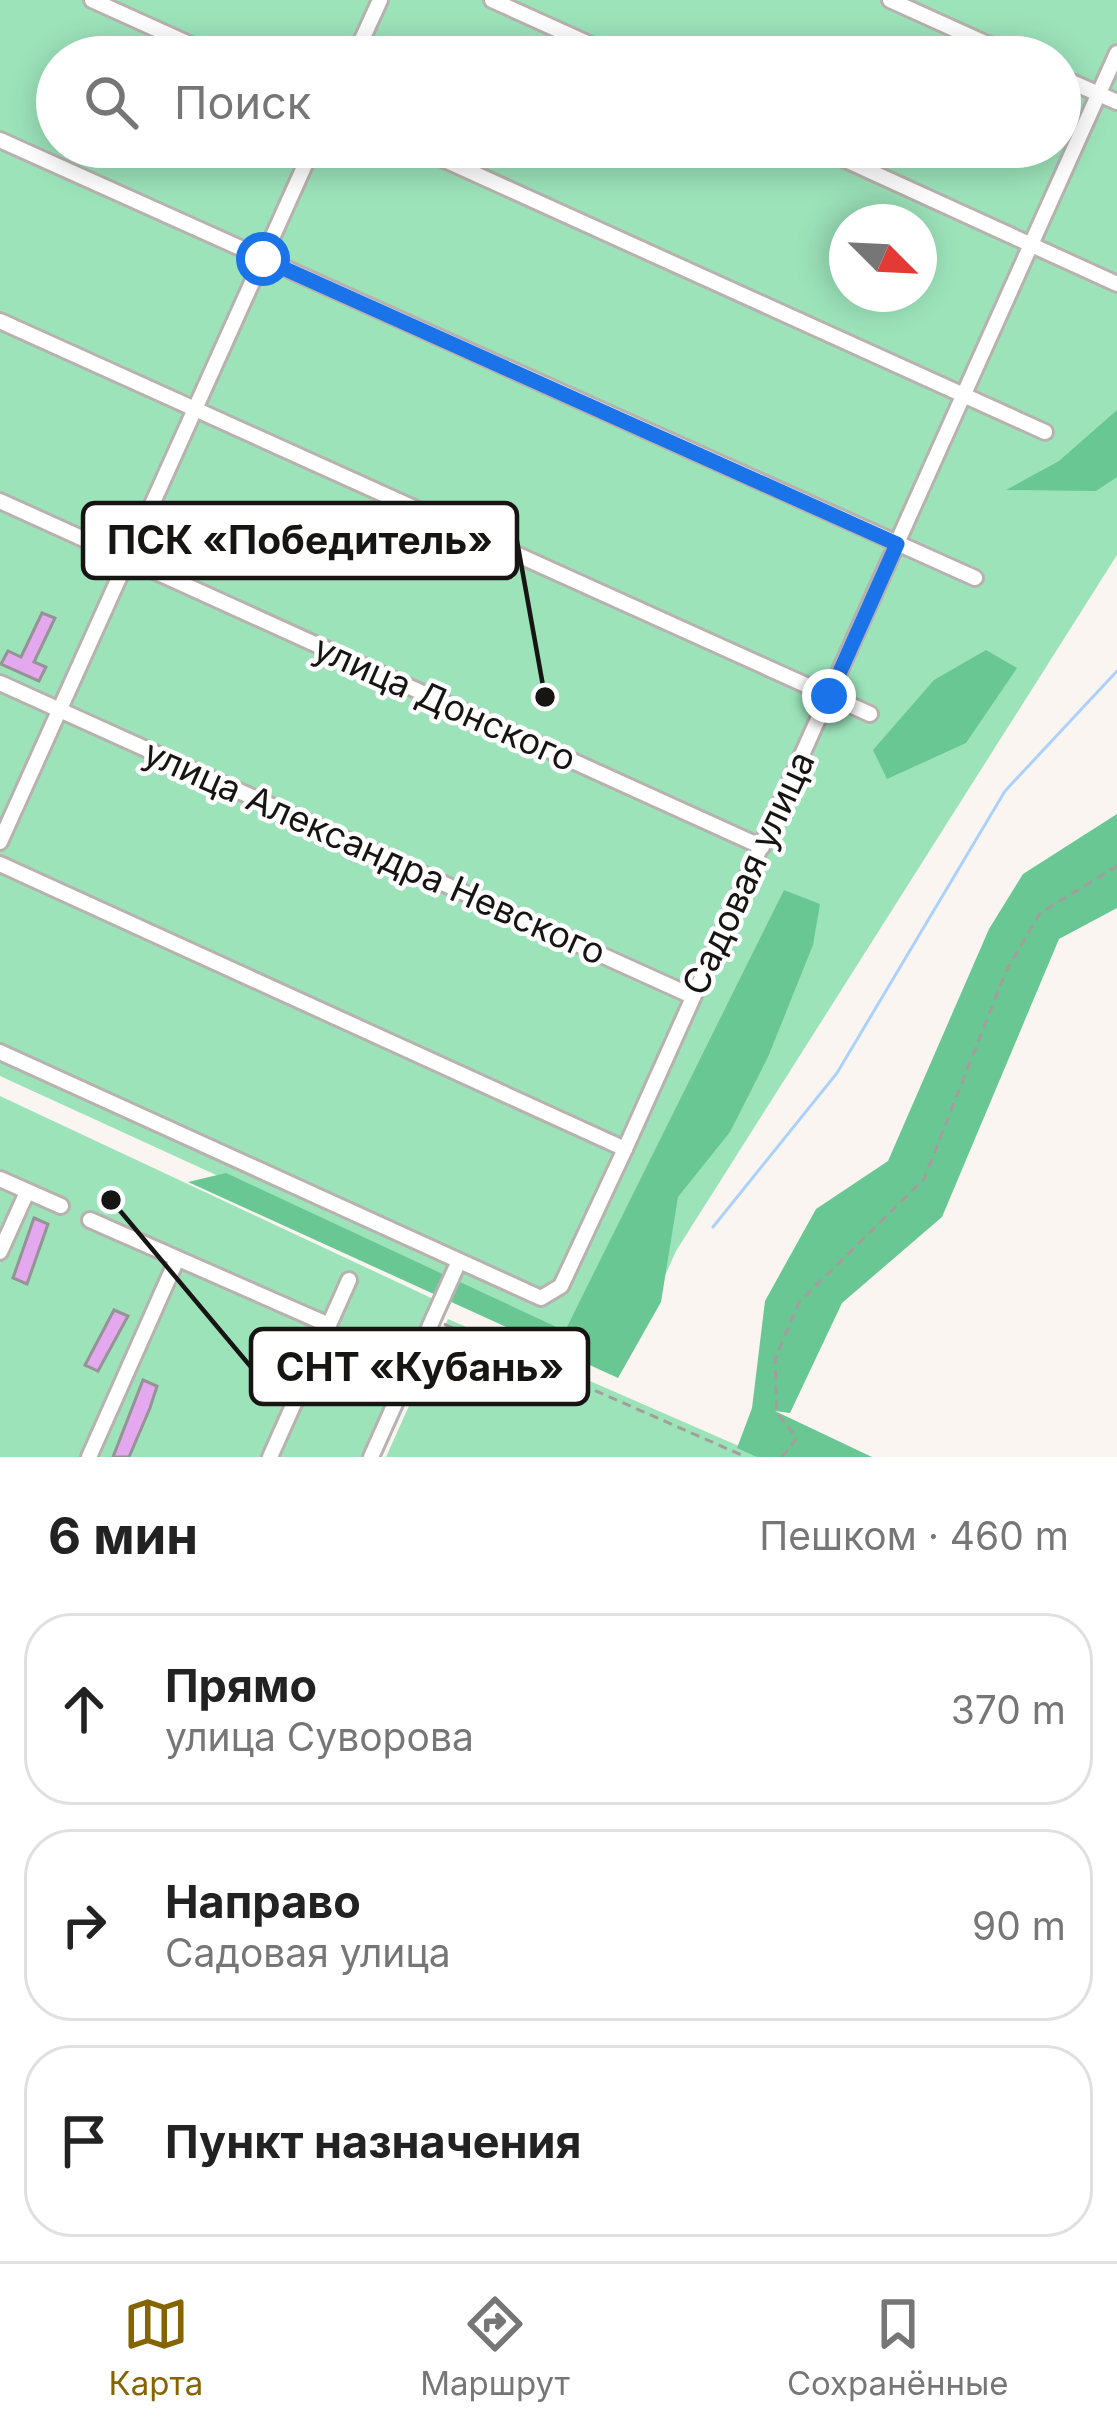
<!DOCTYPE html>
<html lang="ru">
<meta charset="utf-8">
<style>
body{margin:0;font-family:Inter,sans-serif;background:#f6f6f6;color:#222}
.compass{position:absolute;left:829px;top:204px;width:108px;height:108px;border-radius:50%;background:#fff;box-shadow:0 6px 30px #0003;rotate:114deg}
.stop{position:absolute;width:36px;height:36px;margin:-27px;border:9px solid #1a73e8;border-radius:50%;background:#fff}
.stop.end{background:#1a73e8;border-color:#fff;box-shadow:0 3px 12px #0008}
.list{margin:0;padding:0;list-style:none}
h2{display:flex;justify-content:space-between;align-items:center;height:156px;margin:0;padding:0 48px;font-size:51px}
h2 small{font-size:39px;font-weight:400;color:#767676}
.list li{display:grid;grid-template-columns:78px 1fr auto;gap:36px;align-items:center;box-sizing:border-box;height:192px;margin:0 24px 24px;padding:0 24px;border:3px solid #e0e0e0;border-radius:48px}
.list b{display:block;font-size:45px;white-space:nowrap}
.list p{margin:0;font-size:39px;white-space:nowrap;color:#767676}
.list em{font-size:39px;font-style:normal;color:#767676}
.icon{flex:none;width:66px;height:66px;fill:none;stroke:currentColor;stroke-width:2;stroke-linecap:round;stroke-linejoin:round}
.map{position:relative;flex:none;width:1117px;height:1457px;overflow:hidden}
.search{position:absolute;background:#fff;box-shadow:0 6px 30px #0003;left:36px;right:36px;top:36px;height:132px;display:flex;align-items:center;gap:30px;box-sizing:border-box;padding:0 42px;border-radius:66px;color:#767676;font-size:45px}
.sheet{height:804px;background:#fff}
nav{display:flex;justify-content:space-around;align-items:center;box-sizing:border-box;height:168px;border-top:3px solid #e0e0e0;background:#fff;font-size:33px;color:#767676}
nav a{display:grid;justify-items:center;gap:6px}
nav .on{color:#866500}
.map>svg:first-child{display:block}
.green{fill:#9ce3ba;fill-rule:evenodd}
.forest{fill:#69c794}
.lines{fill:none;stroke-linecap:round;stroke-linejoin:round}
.stream{stroke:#acd2fb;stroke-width:3}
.building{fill:#e4a8ef;stroke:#969397;stroke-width:3}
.minor-casing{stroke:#b8b2af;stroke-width:20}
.path{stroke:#a39e9c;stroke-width:3;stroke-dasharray:9 6;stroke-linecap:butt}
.minor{stroke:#fff;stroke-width:14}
.route{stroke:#1a73e8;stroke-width:15}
.labels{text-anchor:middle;stroke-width:9;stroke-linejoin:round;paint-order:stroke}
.street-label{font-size:36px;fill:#171514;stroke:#fff}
.leader{fill:none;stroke:#171514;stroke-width:4.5}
.callout-dot{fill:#171514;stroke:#fff;stroke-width:4.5}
.callout{fill:#fff;stroke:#171514;stroke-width:4.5}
.callout-label{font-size:39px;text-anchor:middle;font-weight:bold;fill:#171514}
</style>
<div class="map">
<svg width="1117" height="1457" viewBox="0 0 1117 1457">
<rect width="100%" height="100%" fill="#fbf5f2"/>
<g class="green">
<path d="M0 0H1117V555L676 1251 626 1363 0 1076ZM57 57H1060V147H57ZM847 222H919V294H847Z"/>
<polygon points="0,1096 444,1304 377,1457 0,1457"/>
<polygon points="448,1319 764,1457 386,1457"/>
</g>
<g class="forest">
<polygon points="1117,410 1117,477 1096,491 1006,490 1059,461"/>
<polygon points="986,650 1017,668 966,743 887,779 873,750 934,680"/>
<polygon points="1117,814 1117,908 1059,939 942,1217 842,1303 790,1413 775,1411 872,1457 757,1457 737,1448 752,1408 765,1301 816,1209 888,1161 989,929 1023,874"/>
<polygon points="784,890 820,904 813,945 768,1057 730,1132 678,1197 661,1302 618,1378 188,1182 226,1173 565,1331"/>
</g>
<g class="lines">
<polyline class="stream" points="713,1227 837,1073 1005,791 1117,671"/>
</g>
<g class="building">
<polygon points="42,613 55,618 34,662 46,667 39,681 1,664 8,651 21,657"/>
<polygon points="34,1218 48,1224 27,1284 13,1278"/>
<polygon points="114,1310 128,1316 98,1371 85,1365"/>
<polygon points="143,1380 157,1386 150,1408 129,1457 113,1457"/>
</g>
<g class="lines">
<g class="minor-casing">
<g id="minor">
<polyline points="92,0 218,57"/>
<polyline points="492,0 618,57"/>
<polyline points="890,0 1016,57"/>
<polyline points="354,57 380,0"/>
<polyline points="1060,77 1117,102"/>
<polyline points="0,140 975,578"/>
<polyline points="416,147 1045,432"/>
<polyline points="817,147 1117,284"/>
<polyline points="0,321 870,714"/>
<polyline points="0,501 762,847"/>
<polyline points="0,683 692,996"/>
<polyline points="0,842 313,147"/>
<polyline points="0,864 625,1149"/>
<polyline points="0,1052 541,1298 561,1286 625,1149 1117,53"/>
<polyline points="0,1179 61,1206"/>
<polyline points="90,1220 329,1325"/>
<polyline points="0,1252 27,1192"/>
<polyline points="89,1457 177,1259"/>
<polyline points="270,1457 349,1280"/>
<polyline points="371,1457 459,1261"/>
</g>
</g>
<g class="path">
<polyline points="444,1324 746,1457"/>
<polyline points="782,1457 797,1438 777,1413 775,1359 799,1302 924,1179 1006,971 1040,913 1117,866"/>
</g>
<use href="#minor" class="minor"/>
</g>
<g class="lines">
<polyline class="route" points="263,259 897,544 829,696"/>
</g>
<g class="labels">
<g class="street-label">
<text transform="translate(445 703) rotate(24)" y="13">улица Донского</text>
<text transform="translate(375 852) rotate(24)" y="13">улица Александра Невского</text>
<text transform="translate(748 873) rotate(-65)" y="13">Садовая улица</text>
</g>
</g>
<path class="leader" d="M545 697L517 541M111 1200L251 1367"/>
<g class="callout-dot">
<circle cx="545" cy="697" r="12"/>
<circle cx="111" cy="1200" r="12"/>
</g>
<g class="callout">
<rect x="83" y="503" width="434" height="75" rx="12"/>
<rect x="251" y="1329" width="337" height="75" rx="12"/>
</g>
<g class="callout-label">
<text x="300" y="554">ПСК «Победитель»</text>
<text x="420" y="1381">СНТ «Кубань»</text>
</g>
</svg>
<svg class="compass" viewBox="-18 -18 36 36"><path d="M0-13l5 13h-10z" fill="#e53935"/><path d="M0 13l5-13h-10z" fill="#767676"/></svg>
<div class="stop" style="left:263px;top:259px"></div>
<div class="stop end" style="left:829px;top:696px"></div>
<div class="search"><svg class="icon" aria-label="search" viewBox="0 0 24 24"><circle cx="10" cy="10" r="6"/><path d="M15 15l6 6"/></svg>Поиск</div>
</div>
<section class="sheet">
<h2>6 мин<small>Пешком · 460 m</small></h2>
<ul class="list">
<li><svg class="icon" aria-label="ahead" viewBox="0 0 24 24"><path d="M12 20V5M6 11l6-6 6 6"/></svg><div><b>Прямо</b><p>улица Суворова</p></div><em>370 m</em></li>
<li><svg class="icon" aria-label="right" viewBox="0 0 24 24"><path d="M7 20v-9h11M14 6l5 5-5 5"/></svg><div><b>Направо</b><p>Садовая улица</p></div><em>90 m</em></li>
<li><svg class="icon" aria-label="arrive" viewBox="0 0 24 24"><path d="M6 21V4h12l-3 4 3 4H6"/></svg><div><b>Пункт назначения</b></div></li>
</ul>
</section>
<nav>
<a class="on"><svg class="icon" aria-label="map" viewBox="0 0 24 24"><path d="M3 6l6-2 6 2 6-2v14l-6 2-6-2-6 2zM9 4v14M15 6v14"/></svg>Карта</a>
<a><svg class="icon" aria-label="directions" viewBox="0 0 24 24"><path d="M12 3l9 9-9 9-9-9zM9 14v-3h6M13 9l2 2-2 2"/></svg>Маршрут</a>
<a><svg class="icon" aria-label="saved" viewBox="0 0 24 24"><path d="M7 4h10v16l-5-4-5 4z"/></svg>Сохранённые</a>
</nav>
